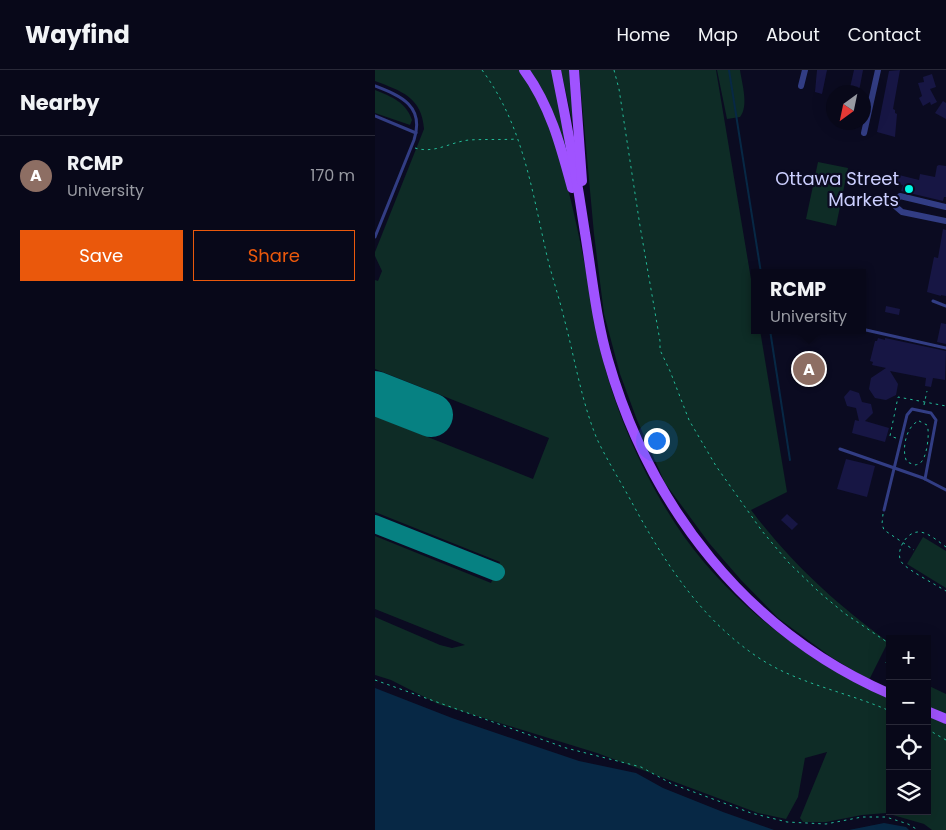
<!DOCTYPE html>
<meta charset="utf-8">
<style>
body{margin:0;font-family:Poppins,sans-serif;background:#112;color:#f1f3f6}
.controls{position:absolute;right:15px;bottom:15px;display:grid;overflow:hidden;border-radius:0px;box-shadow:0 5px 20px #0002}
.controls button{width:45px;height:45px;display:grid;place-items:center;padding:0;border:0;border-bottom:1px solid #292938;background:#080819;color:#f1f3f6;font:25px sans-serif}
.compass{position:absolute;left:451px;top:15px;width:45px;height:45px;border-radius:50%;background:#080819;box-shadow:0 5px 20px #0002;rotate:213deg}
.you{position:absolute;left:281px;top:370px;width:18px;height:18px;margin:-12px;border:4px solid #fff;border-radius:50%;background:#1a73e8;box-shadow:0 0 0 8px #1a73e833}
.badge{display:grid;place-items:center;width:32px;height:32px;border-radius:50%;background:#ea580c;color:#fff;font-size:16px;font-weight:700}
.pin{position:absolute;translate:-50% -50%;border:2px solid #fff;box-shadow:0 1px 5px #0006}
.popup{position:absolute;left:376px;top:199px;width:115px;height:65px;box-sizing:border-box;display:grid;place-content:center;border-radius:0px;background:#080819;filter:drop-shadow(0 1px 4px #0005);font-size:16px;white-space:nowrap;color:#989aa2}
.popup b{font-size:19px;color:#f1f3f6}
.popup::after{content:'';position:absolute;left:50%;top:100%;margin-left:-10px;border:10px solid transparent;border-top-color:#080819}
.list{margin:0;padding:0;list-style:none}
h2{display:flex;justify-content:space-between;align-items:center;height:65px;margin:0;padding:0 20px;font-size:21px}
h2 small{font-size:16px;font-weight:400;color:#989aa2}
.list li{display:grid;grid-template-columns:32px 1fr auto;gap:15px;align-items:center;box-sizing:border-box;height:80px;padding:0 20px;border-top:1px solid #292938}
.list b{display:block;font-size:19px;white-space:nowrap}
.list p{margin:0;font-size:16px;white-space:nowrap;color:#989aa2}
.list em{font-size:16px;font-style:normal;color:#989aa2}
.actions{display:flex;gap:10px;padding:15px 20px}
.actions a{flex:1;padding:11px 0;border:1px solid #ea580c;border-radius:0px;text-align:center;font-size:18px;color:#ea580c}
.actions .main{background:#ea580c;color:#fff}
.icon{flex:none;width:28px;height:28px;fill:none;stroke:currentColor;stroke-width:2;stroke-linecap:round;stroke-linejoin:round}
.map{position:relative;flex:none;width:571px;height:760px;overflow:hidden}
header{display:flex;align-items:center;gap:30px;box-sizing:border-box;height:70px;padding:0 25px;background:#080819;border-bottom:1px solid #292938}
header strong{font-size:24px}
nav{display:flex;gap:28px;margin-inline-start:auto;font-size:18px}
main{display:flex}
aside{flex:1;background:#080819}
.map>svg:first-child{display:block}
.green{fill:#0e2c26}
.water{fill:#072845}
.lines{fill:none;stroke-linecap:round;stroke-linejoin:round}
.stream{stroke:#072845;stroke-width:2}
.taxiway{stroke:#068182;stroke-width:18}
.runway{stroke:#068182;stroke-width:44}
.building{fill:#171644}
.path{stroke:#23bb98;stroke-width:1;stroke-dasharray:2.5 4;stroke-linecap:butt}
.lane{stroke:#323d84;stroke-width:3}
.street{stroke:#323d84;stroke-width:6}
.primary{stroke:#a053ff;stroke-width:10}
.poi-dot{fill:#00f7e4;stroke:#0b0b21;stroke-width:2}
.labels{text-anchor:middle;stroke-width:4.5;stroke-linejoin:round;paint-order:stroke}
.poi-label{font-size:18px;fill:#cccfff;stroke:#0b0b21;text-anchor:end}
</style>
<header>
<strong>Wayfind</strong>
<nav><a>Home</a><a>Map</a><a>About</a><a>Contact</a></nav>
</header>
<main>
<aside>
<h2>Nearby<small></small></h2>
<ul class="list">
<li><span class="badge" style="background:#8d6e63">A</span><div><b>RCMP</b><p>University</p></div><em>170 m</em></li>
</ul>
<div class="actions"><a class="main">Save</a><a>Share</a></div>
</aside>
<div class="map">
<svg width="571" height="760" viewBox="0 0 571 760">
<rect width="100%" height="100%" fill="#0b0b21"/>
<g class="green">
<path d="M0 0H147C153 12 162 24 167 37 173 48 176 61 180 73 196 124 207 177 216 230 220 250 222 270 228 290 245 357 283 438 328 491 378 550 444 598 515 629V741H552V645L571 654V760H557L549 754 511 743 487 745 451 752H428L425 748 452 682 430 688 423 727 411 749 383 743 222 683 63 634 16 610 0 605V547L65 575 77 578 90 575 0 539V466L116 513 125 492 0 442V346L158 409 174 368 0 299V210L3 211 7 201 0 186V182L49 59C47 27 26 21 0 11Z"/>
<polygon points="153,0 178,0 193,87"/>
<polygon points="186,0 196,0 199,59"/>
<path d="M204 0H341L380 233V260H385L412 422 376 440C417 494 459 532 513 572L494 610 456 587 403 548 366 510 334 473 290 413 262 350 245 304 229 244 219 164Z"/>
<path d="M342 0H365C367 14 374 36 365 47L352 49Z"/>
<path d="M0 20C17 27 31 32 37 50L35 55 0 43Z"/>
<polygon points="443,92 473,98 461,156 431,149"/>
<polygon points="548,467 571,481 571,518 532,494"/>
<polygon points="552,615 571,624 571,644 552,636"/>
</g>
<g class="water">
<polygon points="0,618 77,648 204,691 261,703 288,718 348,742 399,760 0,760"/>
<polygon points="509,753 531,757 534,760 474,760"/>
</g>
<g class="lines">
<g class="stream">
<polyline points="354,0 386,203"/>
<polyline points="395,260 415,390"/>
</g>
<polyline class="taxiway" points="0,454 121,502"/>
<polyline class="runway" points="0,323 56,345"/>
</g>
<g class="building">
<polygon points="442,0 452,0 447,24 440,22"/>
<polygon points="479,0 488,0 485,16 483,22 474,22"/>
<polygon points="525,0 518,39 520,40 520,43 522,44 520,67 502,62 514,1"/>
<polygon points="557,4 561,17 555,19 562,32 556,35 555,32 548,36 544,28 547,26 543,13 549,12 548,7"/>
<polygon points="568,31 571,33 571,49 560,43"/>
<polygon points="564,95 571,96 571,127 569,127 568,131 526,121 528,115 518,113 520,104 544,110 545,104 560,107 562,96"/>
<polygon points="568,159 571,160 571,226 566,225 566,226 552,222 559,187 563,188"/>
<polygon points="511,236 525,239 524,245 510,242"/>
<polygon points="566,253 571,254 571,274 562,272"/>
<polygon points="503,268 510,270 510,268 571,281 570,310 558,308 556,317 550,316 551,308 515,301 523,314 521,325 511,330 500,328 494,319 496,308 511,298 497,295 498,292 495,291 500,271 502,271"/>
<polygon points="475,320 484,323 487,332 496,334 498,343 490,351 514,358 510,372 477,363 480,350 484,351 481,338 472,336 469,327"/>
<polygon points="471,389 500,396 492,427 462,419"/>
<polygon points="412,444 423,454 417,460 406,450"/>
</g>
<g class="lines">
<g class="path">
<path d="M107 0C148 55 157 121 172 186 177 207 184 227 189 248 200 289 206 330 222 369 232 390 244 409 255 429 288 490 325 549 384 588 423 614 472 622 515 641"/>
<polyline points="239,0 244,19 265,156 285,271 285,280 295,301 314,350 341,396 387,461 413,492 444,522 469,543 515,574"/>
<path d="M40 78C60 84 75 72 94 70 110 69 126 70 142 69"/>
<polyline points="549,335 552,321"/>
<path d="M544 351 552 355C555 362 552 385 547 391 545 394 544 394 540 395L532 392C526 381 531 355 544 351Z"/>
<polyline points="521,368 515,366 523,327 571,336"/>
<polyline points="508,444 507,454 509,460 539,480"/>
<path d="M571 477C564 472 553 462 544 462 531 461 518 484 528 494 535 501 561 515 571 521"/>
<polyline points="511,593 515,583"/>
<polyline points="0,610 191,678 266,697 297,714 376,743 412,752 451,754 487,747 511,747 533,754 543,760"/>
<polyline points="552,659 571,670"/>
</g>
<g class="lane">
<path d="M0 16C26 26 50 36 39 70L0 167"/>
<polyline points="0,46 41,63"/>
<polyline points="558,231 571,236"/>
<polyline points="491,260 571,278"/>
<polyline points="465,379 548,408 571,420"/>
<polyline points="509,440 532,345 537,339 556,343 561,350 550,409"/>
</g>
<g class="street">
<polyline points="426,16 430,0"/>
<polyline points="489,63 503,0"/>
<polyline points="571,137 525,126 522,129 520,136 527,142 571,151"/>
</g>
<g class="primary">
<path d="M149 0C175 35 186 77 197 118"/>
<path d="M181 0C192 54 202 109 210 163 217 205 221 249 233 290 275 437 372 562 515 624"/>
<polyline points="199,0 207,111"/>
<polyline points="552,641 571,649"/>
</g>
</g>
<circle class="poi-dot" cx="534" cy="119" r="5"/>
<g class="labels">
<g class="poi-label">
<text x="524" y="115">Ottawa Street<tspan x="524" dy="21">Markets</tspan></text>
</g>
</g>
</svg>
<div class="controls">
<button>+</button>
<button>−</button>
<button><svg class="icon" aria-label="locate" viewBox="0 0 24 24"><circle cx="12" cy="12" r="6"/><path d="M12 2v4M12 18v4M2 12h4M18 12h4"/></svg></button>
<button><svg class="icon" aria-label="layers" viewBox="0 0 24 24"><path d="M12 4l9 5-9 5-9-5zM3 14l9 5 9-5"/></svg></button>
</div>
<svg class="compass" viewBox="-18 -18 36 36"><path d="M0-13l5 13h-10z" fill="#e53935"/><path d="M0 13l5-13h-10z" fill="#989aa2"/></svg>
<div class="you"></div>
<div class="pin badge" style="left:434px;top:299px;background:#8d6e63">A</div>
<div class="popup"><b>RCMP</b>University</div>
</div>
</main>
